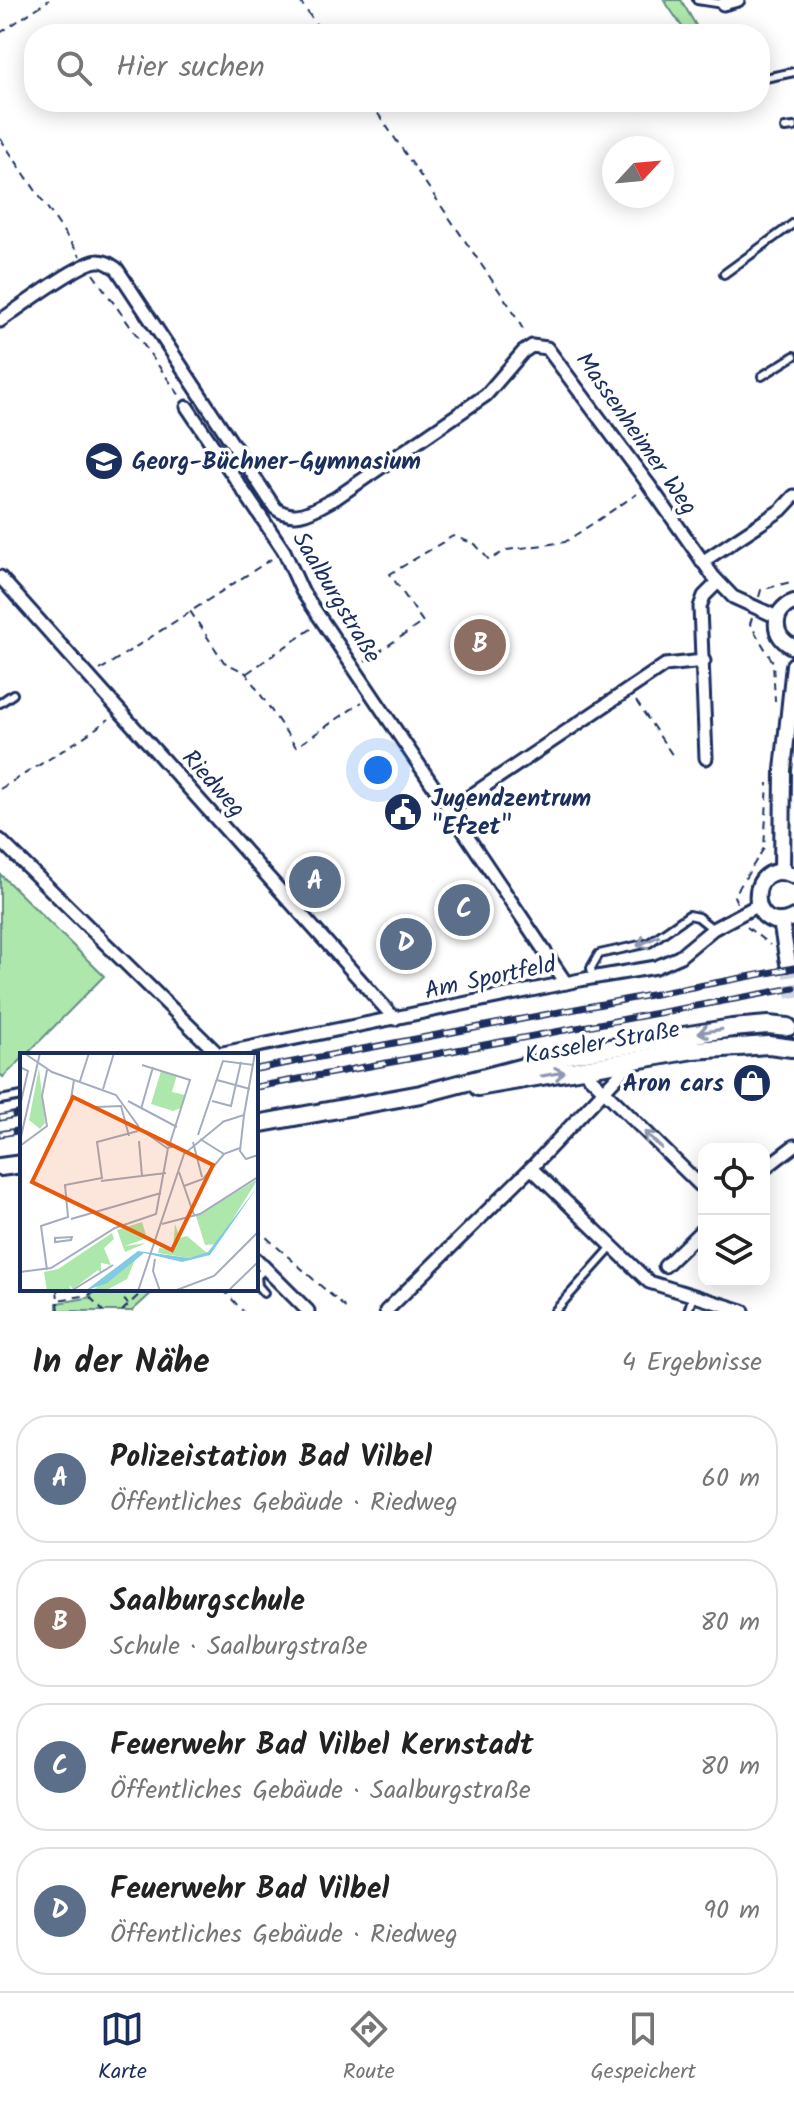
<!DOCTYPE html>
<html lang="de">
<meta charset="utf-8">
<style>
body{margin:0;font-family:Kalam,sans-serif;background:#f2f2f2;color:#222}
.controls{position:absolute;right:24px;bottom:24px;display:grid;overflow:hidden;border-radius:16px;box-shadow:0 4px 20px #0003}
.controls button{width:72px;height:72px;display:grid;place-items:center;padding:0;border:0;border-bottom:2px solid #e0e0e0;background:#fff;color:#222;font:40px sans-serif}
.compass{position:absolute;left:602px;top:136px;width:72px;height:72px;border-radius:50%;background:#fff;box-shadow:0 4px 20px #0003;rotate:64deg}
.you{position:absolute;left:378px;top:770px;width:28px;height:28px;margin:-20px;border:6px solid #fff;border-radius:50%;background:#1a73e8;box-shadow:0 0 0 12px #1a73e833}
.badge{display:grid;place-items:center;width:52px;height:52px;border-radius:50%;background:#1b2f5e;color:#fff;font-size:26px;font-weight:700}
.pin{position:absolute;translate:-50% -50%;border:4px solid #fff;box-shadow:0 2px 8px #0006}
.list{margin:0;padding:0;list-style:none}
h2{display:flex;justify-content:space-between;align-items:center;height:104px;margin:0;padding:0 32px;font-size:34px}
h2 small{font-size:26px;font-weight:400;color:#767676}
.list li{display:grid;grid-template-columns:52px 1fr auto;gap:24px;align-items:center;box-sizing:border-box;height:128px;margin:0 16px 16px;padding:0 16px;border:2px solid #e0e0e0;border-radius:32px}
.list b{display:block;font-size:30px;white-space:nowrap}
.list p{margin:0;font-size:26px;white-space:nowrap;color:#767676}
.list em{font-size:26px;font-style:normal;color:#767676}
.icon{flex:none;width:44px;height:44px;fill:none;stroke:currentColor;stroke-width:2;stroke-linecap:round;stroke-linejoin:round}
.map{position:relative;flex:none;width:794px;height:1311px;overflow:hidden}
.search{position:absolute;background:#fff;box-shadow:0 4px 20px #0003;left:24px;right:24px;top:24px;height:88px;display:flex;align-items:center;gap:20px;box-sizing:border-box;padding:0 28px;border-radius:32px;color:#767676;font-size:30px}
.sheet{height:680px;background:#fff}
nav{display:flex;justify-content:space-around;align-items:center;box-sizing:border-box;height:112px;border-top:2px solid #e0e0e0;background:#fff;font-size:22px;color:#767676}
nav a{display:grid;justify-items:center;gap:4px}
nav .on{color:#1b2f5e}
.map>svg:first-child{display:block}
.green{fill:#aee7ab;stroke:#648b84;stroke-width:2}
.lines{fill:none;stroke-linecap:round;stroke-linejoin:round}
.tertiary-tunnel{stroke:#d1d5df;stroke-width:14;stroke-dasharray:14 7;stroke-linecap:butt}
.service-casing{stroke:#1b2f5e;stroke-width:12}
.minor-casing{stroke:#1b2f5e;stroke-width:17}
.tertiary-casing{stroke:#1b2f5e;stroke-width:20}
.secondary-casing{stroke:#1b2f5e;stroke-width:22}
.path{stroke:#1b2f5e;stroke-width:2;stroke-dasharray:8 6;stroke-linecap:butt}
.service{stroke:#fff;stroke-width:6}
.minor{stroke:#fff;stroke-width:11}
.tertiary{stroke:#fff;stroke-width:14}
.secondary{stroke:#fff;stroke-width:16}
.rail-casing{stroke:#1b2f5e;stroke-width:7}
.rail{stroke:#fff;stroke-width:4;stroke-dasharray:12;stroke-linecap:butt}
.oneway{stroke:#8d97ae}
.labels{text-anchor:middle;stroke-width:7;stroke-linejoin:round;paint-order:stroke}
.street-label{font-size:24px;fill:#1b2f5e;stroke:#fff}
.poi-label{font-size:24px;font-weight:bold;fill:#1b2f5e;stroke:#fff;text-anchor:start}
.inset-road{fill:none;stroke:#a4acbf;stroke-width:2}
.view{fill:#e8590c;fill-opacity:0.15;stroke:#e8590c;stroke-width:4}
.inset-edge{fill:none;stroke:#1b2f5e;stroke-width:4}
</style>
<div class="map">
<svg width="794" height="1311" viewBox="0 0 794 1311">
<rect width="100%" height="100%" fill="#fff"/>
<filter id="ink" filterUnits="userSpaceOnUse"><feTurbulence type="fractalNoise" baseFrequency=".0125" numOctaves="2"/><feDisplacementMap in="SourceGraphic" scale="16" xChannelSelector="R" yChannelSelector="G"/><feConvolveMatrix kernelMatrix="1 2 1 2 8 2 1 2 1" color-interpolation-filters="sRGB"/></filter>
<g filter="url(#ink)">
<g class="green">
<polygon points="664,0 681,0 701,34 687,34"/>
<polygon points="0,874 104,976 26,1055 22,1055 22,1059 3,1077 0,1074"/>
<polygon points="100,1289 156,1289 132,1311 57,1311 57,1303 87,1298"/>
</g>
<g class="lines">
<polyline class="tertiary-tunnel" points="788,963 794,998"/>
<g class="service-casing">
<g id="service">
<polyline points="697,0 723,4"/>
<polyline points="760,79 794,72"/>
<polyline points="785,128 794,127"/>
<polyline points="724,274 794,223"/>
<polyline points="762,376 794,356"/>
<polyline points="0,703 13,694"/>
<polyline points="593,978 591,968 599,954 649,943 689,915 698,917 713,929"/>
<polyline points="0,1100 22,1096"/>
<polyline points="264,1293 258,1286 257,1276 266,1268"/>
<polyline points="555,1311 612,1247"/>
<polyline points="688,1311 693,1296"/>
</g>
</g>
<g class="minor-casing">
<g id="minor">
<polyline points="723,4 738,0"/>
<path d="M0 321C17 309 83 260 99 261 106 261 111 265 117 269L275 508C296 524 315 509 336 498L486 395 523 352 532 346 547 348 649 485 713 576 733 597 777 617"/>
<polyline points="187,407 284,551 302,591 566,983"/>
<polyline points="702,562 781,510 794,496"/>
<polyline points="0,577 395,1019"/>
<polyline points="706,758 700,607 704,596 718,582"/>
<polyline points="448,811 665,665 704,661"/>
<polyline points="0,840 218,1054 585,979 656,967 679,957 713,929 758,905"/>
<polyline points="582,1069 704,1189"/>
<polyline points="531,1168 649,1282 743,1311"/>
<polyline points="764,1169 794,1146"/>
<polyline points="256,1259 308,1311"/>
<polyline points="665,1266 704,1228"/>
<polyline points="386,1311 531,1168 632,1061"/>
</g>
</g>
<g class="tertiary-casing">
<g id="tertiary">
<path d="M794 602C771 610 771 638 794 647"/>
<polyline points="782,872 783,770 794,665"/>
<path d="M794 876C745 853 746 941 794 917"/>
<polyline points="781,921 788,963"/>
</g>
</g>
<g class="secondary-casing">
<g id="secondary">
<polyline points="478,1087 693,1050 769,1045 792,1048"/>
<polyline points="256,1124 421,1094 573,1054 732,1028 768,1025 788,1027"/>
<polyline points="0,1167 22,1164"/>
</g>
</g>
<g class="path">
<polyline points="299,0 323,34"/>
<polyline points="0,33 49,0"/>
<polyline points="370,102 511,308 525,333"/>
<polyline points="0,138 80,256"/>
<polyline points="93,274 180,396"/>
<polyline points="759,597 761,590 794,581"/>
<polyline points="190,611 224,662 246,673 296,747 362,702"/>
<polyline points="752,618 750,624 773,662 775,701"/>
<polyline points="365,661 423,622 390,574 453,536 475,544 489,560 507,550 565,542 637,494"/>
<polyline points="100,670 273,558"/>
<polyline points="247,673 311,629"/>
<polyline points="636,701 675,759"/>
<path d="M0 789C37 766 74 745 109 719"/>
<polyline points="737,903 734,896 764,848 768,783"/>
<polyline points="747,927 770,945"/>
<polyline points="256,1228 349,1311"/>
<polyline points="57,1289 58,1300 89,1295 95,1289"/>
<polyline points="115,1289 128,1304"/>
<polyline points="232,1289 227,1294 243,1311"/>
<polyline points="90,1297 103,1311"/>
<polyline points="58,1302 59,1311"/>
<polyline points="0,1308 2,1311"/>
<polyline points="122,1311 145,1289"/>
</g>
<use href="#service" class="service"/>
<use href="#minor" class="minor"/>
<use href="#tertiary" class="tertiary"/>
<use href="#secondary" class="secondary"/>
<g class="rail-casing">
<g id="rail">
<polyline points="256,1069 794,968"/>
<polyline points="256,1087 794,988"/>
<polyline points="0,1118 22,1113"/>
<polyline points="0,1134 22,1130"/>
</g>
</g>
<use href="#rail" class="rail"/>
</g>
<defs><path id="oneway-shaft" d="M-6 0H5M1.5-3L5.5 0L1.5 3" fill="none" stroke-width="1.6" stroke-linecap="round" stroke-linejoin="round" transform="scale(2)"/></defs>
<g class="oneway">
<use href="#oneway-shaft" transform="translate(648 941) rotate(156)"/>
<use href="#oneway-shaft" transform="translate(710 1031) rotate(172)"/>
<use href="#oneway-shaft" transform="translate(553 1074) rotate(-10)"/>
<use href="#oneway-shaft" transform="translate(653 1140) rotate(-136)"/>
</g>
</g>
<defs>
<g id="school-disc" transform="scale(2)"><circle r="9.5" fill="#1b2f5e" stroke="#fff"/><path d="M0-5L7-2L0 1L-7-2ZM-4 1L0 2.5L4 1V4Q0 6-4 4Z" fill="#fff"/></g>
<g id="civic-disc" transform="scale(2)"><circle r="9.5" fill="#1b2f5e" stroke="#fff"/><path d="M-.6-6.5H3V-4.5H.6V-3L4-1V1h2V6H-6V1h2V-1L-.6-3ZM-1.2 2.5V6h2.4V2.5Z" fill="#fff"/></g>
<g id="shop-disc" transform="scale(2)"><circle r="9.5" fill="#1b2f5e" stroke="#fff"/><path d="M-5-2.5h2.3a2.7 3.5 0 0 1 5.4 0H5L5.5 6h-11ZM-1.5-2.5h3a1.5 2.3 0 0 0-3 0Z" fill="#fff"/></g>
</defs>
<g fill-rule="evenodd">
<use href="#school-disc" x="104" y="461"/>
<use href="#civic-disc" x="403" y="812"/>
<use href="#shop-disc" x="752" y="1083"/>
</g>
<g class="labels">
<g class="street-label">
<text transform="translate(637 433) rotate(55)" y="8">Massenheimer Weg</text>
<text transform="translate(337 597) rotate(59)" y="8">Saalburgstraße</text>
<text transform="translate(214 783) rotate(48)" y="8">Riedweg</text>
<text transform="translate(490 977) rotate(-12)" y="8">Am Sportfeld</text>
<text transform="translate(602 1042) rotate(-10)" y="8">Kasseler Straße</text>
</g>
<g class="poi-label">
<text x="132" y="469">Georg-Büchner-Gymnasium</text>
<text x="431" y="806">Jugendzentrum<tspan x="431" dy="28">"Efzet"</tspan></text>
<text x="724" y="1091" text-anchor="end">Aron cars</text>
</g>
</g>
<g transform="translate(20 1053)">
<rect width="238" height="238" fill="#fff"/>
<path d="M19 15 25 70 20 76 9 67ZM141 18 157 22 152 39 165 42 161 55 153 58 131 51ZM238 126 197 191 185 192 176 163ZM122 169 127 185 105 193 126 190 105 199 97 177ZM155 171 160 185 167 183 187 200 169 205 138 200 139 195 153 196ZM92 180 94 186 84 195 91 212 81 210V220L78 217 53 236 49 232 51 237 27 238 24 219 38 216ZM117 202 107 226 85 238H72Z" fill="#aee7ab"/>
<path d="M238 133 190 202 162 209 124 200 87 230 65 238 118 198 169 205 188 199Z" fill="#82c9e3"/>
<path class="inset-road" d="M4 0 32 19 96 42 119 74M122 12 170 27 150 90M0 14 8 18 0 53M197 27 230 36M60 28 69 0M83 36 94 0M108 48 157 74M192 48 211 53 221 9M50 52 54 27M76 54 101 53 109 83M121 56 133 14M224 62 220 98 226 106 238 102M202 69 224 62 235 0M123 78 147 95 151 94 146 91M178 82 203 8 234 12M180 86 204 101 220 95M0 88 20 0M119 88 122 123M173 89 182 124M0 93 27 73 22 43 27 17M159 119 174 162M81 128 146 120M164 133 183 126 204 101M51 166 141 140M142 171 180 161 238 124M52 184 51 187 35 189V185ZM135 206 133 218 140 238M27 217 21 173 48 164 45 132 82 125 77 89 118 78M0 219 31 215 95 175 136 161 148 95M51 238 93 212M118 238 164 101 203 69M154 238 194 223 238 179M208 238 238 209"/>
<path class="view" d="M53 44 193 112 152 197 12 129Z"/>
<rect width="238" height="238" class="inset-edge"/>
</g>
</svg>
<div class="controls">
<button><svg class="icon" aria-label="locate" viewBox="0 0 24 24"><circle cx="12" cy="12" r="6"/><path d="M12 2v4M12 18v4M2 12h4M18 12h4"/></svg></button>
<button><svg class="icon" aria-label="layers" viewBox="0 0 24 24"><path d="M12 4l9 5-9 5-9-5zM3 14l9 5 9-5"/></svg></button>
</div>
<svg class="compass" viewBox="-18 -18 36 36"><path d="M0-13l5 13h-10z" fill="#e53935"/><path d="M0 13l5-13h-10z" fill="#767676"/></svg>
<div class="you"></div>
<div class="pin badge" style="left:315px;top:882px;background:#5c6f8a">A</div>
<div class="pin badge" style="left:480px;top:645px;background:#8d6e63">B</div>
<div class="pin badge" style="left:464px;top:910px;background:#5c6f8a">C</div>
<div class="pin badge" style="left:406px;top:944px;background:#5c6f8a">D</div>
<div class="search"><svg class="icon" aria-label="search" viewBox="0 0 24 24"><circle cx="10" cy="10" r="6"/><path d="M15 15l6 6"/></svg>Hier suchen</div>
</div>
<section class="sheet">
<h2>In der Nähe<small>4 Ergebnisse</small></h2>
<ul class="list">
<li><span class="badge" style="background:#5c6f8a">A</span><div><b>Polizeistation Bad Vilbel</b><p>Öffentliches Gebäude · Riedweg</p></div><em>60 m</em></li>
<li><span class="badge" style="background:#8d6e63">B</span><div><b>Saalburgschule</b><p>Schule · Saalburgstraße</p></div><em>80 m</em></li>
<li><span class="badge" style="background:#5c6f8a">C</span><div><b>Feuerwehr Bad Vilbel Kernstadt</b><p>Öffentliches Gebäude · Saalburgstraße</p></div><em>80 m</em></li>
<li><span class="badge" style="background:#5c6f8a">D</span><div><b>Feuerwehr Bad Vilbel</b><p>Öffentliches Gebäude · Riedweg</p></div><em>90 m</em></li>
</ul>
</section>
<nav>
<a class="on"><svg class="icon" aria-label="map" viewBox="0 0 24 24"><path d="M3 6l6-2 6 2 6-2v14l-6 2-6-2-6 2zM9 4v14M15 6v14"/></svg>Karte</a>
<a><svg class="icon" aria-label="directions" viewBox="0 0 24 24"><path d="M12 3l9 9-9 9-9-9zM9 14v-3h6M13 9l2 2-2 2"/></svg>Route</a>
<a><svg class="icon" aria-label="saved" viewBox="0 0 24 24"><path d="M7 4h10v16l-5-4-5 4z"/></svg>Gespeichert</a>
</nav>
